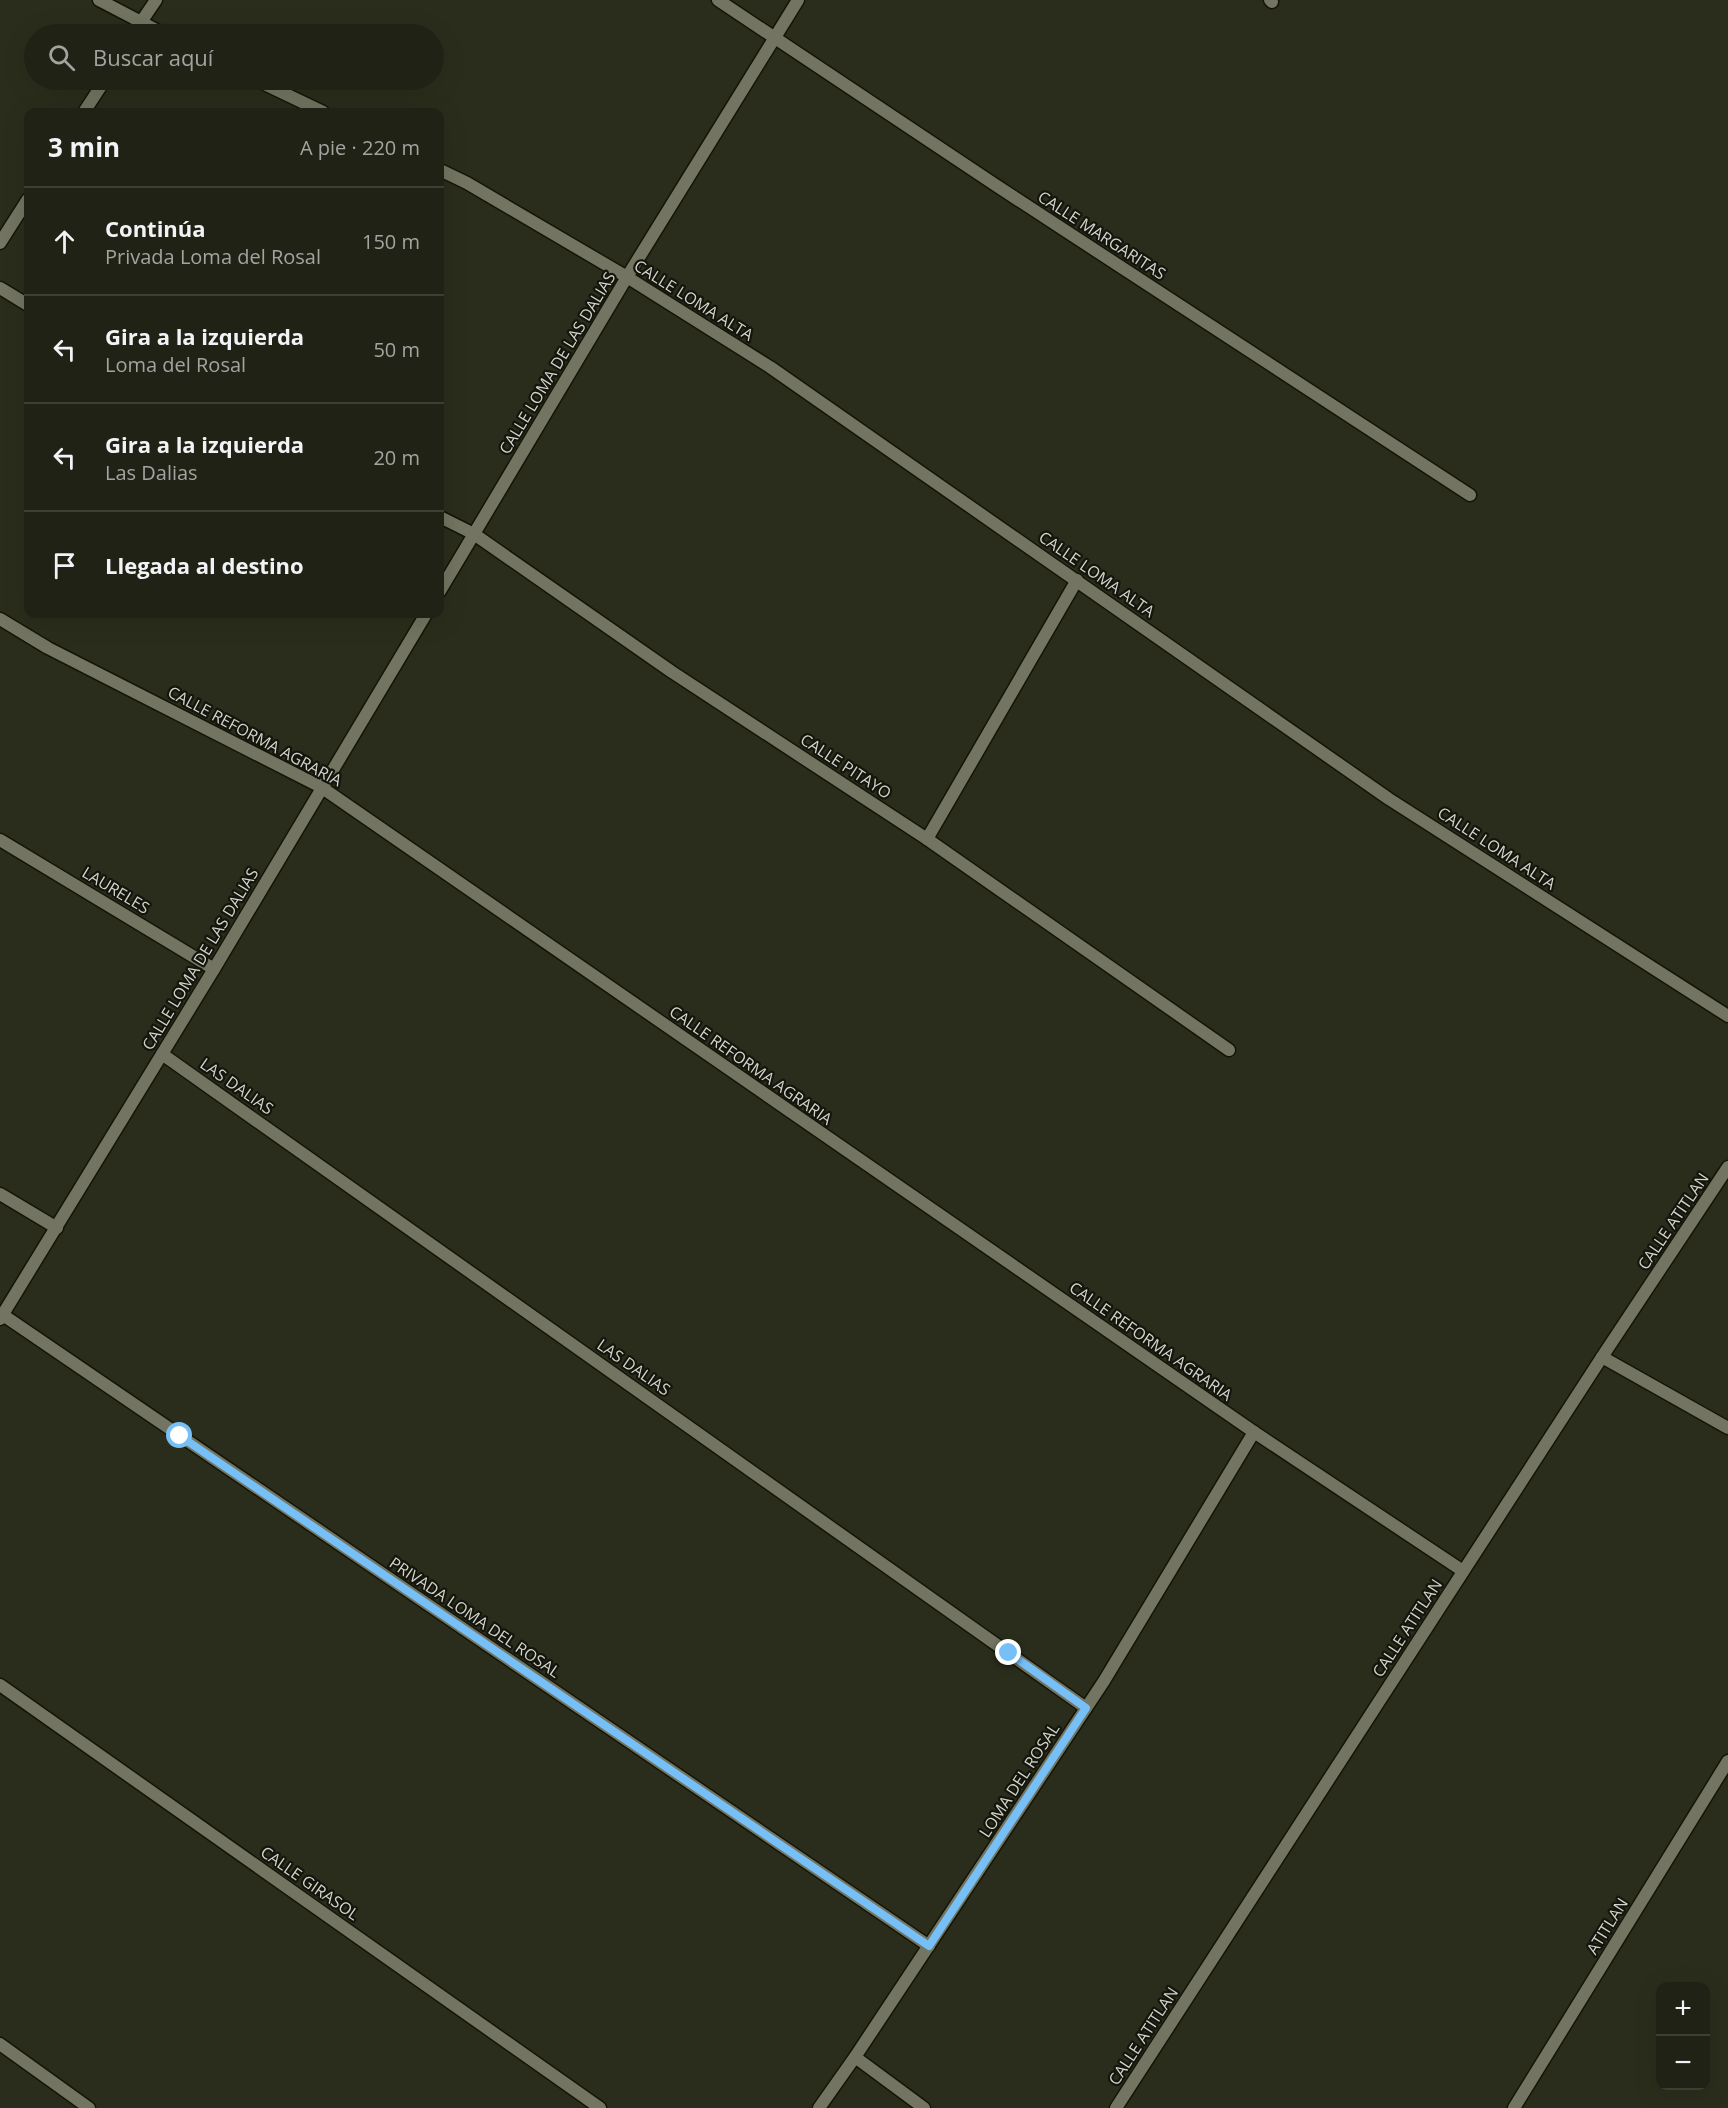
<!DOCTYPE html>
<html lang="es">
<meta charset="utf-8">
<style>
body{margin:0;font-family:"Open Sans",sans-serif;background:#282a1e;color:#f1f3f6}
.controls{position:absolute;right:18px;bottom:18px;display:grid;overflow:hidden;border-radius:12px;box-shadow:0 6px 24px #0002}
.controls button{width:54px;height:54px;display:grid;place-items:center;padding:0;border:0;border-bottom:2px solid #3d3f34;background:#202215;color:#f1f3f6;font:30px sans-serif}
.stop{position:absolute;width:18px;height:18px;margin:-14px;border:4px solid #76c0f7;border-radius:50%;background:#fff}
.stop.end{background:#76c0f7;border-color:#fff;box-shadow:0 2px 6px #0008}
.list{margin:0;padding:0;list-style:none}
h2{display:flex;justify-content:space-between;align-items:center;height:78px;margin:0;padding:0 24px;font-size:26px}
h2 small{font-size:20px;font-weight:400;color:#a2a4a0}
.list li{display:grid;grid-template-columns:39px 1fr auto;gap:18px;align-items:center;box-sizing:border-box;height:108px;padding:0 24px;border-top:2px solid #3d3f34}
.list b{display:block;font-size:22px;white-space:nowrap}
.list p{margin:0;font-size:20px;white-space:nowrap;color:#a2a4a0}
.list em{font-size:20px;font-style:normal;color:#a2a4a0}
.icon{flex:none;width:33px;height:33px;fill:none;stroke:currentColor;stroke-width:2;stroke-linecap:round;stroke-linejoin:round}
.map{position:relative;flex:none;width:1728px;height:2108px;overflow:hidden}
.search{position:absolute;background:#202215;box-shadow:0 6px 24px #0002;left:24px;top:24px;width:420px;height:66px;display:flex;align-items:center;gap:15px;box-sizing:border-box;padding:0 21px;border-radius:33px;color:#a2a4a0;font-size:22px}
.panel{position:absolute;background:#202215;box-shadow:0 6px 24px #0002;left:24px;top:108px;width:420px;height:510px;border-radius:12px}
.map>svg:first-child{display:block}
.lines{fill:none;stroke-linecap:round;stroke-linejoin:round}
.street-casing{stroke:#141506;stroke-width:15}
.street{stroke:#737562;stroke-width:12}
.route{stroke:#76c0f7;stroke-width:8}
.labels{text-anchor:middle;stroke-width:4.5;stroke-linejoin:round;paint-order:stroke}
.street-label{font-size:16px;fill:#d3d4ca;stroke:#14150d}
</style>
<div class="map">
<svg width="1728" height="2108" viewBox="0 0 1728 2108">
<rect width="100%" height="100%" fill="#2b2d1c"/>
<g class="lines">
<g class="street-casing">
<g id="street">
<polyline points="99,0 164,34"/>
<polyline points="718,0 997,186 1470,495"/>
<polyline points="1270,0 1272,2"/>
<polyline points="133,34 156,0"/>
<polyline points="256,80 323,112"/>
<polyline points="84,112 105,80"/>
<polyline points="440,170 467,183 627,277 770,367 1389,799 1728,1016"/>
<polyline points="0,243 28,199"/>
<polyline points="0,288 28,305"/>
<polyline points="440,517 474,534 672,672 927,839 1229,1050"/>
<polyline points="440,591 627,277 798,0"/>
<polyline points="0,619 48,648 321,787 1254,1432 1463,1571"/>
<polyline points="927,839 1077,580"/>
<polyline points="0,840 214,969"/>
<polyline points="162,1054 1086,1708"/>
<polyline points="0,1194 57,1228"/>
<polyline points="3,1315 929,1946"/>
<polyline points="0,1319 214,969 426,614"/>
<polyline points="1602,1357 1728,1428"/>
<polyline points="0,1685 600,2108"/>
<polyline points="0,2044 89,2108"/>
<polyline points="855,2057 924,2108"/>
<polyline points="819,2108 855,2057 1104,1681 1254,1432"/>
<polyline points="1116,2108 1602,1357 1728,1167"/>
<polyline points="1514,2108 1728,1761"/>
</g>
</g>
<use href="#street" class="street"/>
</g>
<g class="lines">
<polyline class="route" points="180,1436 929,1946 1086,1708 1009,1653"/>
</g>
<g class="labels">
<g class="street-label">
<text transform="translate(1102 235) rotate(33)" y="6">CALLE MARGARITAS</text>
<text transform="translate(694 300) rotate(32)" y="6">CALLE LOMA ALTA</text>
<text transform="translate(557 363) rotate(-59)" y="6">CALLE LOMA DE LAS DALIAS</text>
<text transform="translate(1097 574) rotate(35)" y="6">CALLE LOMA ALTA</text>
<text transform="translate(255 736) rotate(28)" y="6">CALLE REFORMA AGRARIA</text>
<text transform="translate(846 766) rotate(33)" y="6">CALLE PITAYO</text>
<text transform="translate(1497 848) rotate(33)" y="6">CALLE LOMA ALTA</text>
<text transform="translate(116 890) rotate(31)" y="6">LAURELES</text>
<text transform="translate(200 959) rotate(-59)" y="6">CALLE LOMA DE LAS DALIAS</text>
<text transform="translate(751 1065) rotate(35)" y="6">CALLE REFORMA AGRARIA</text>
<text transform="translate(237 1086) rotate(35)" y="6">LAS DALIAS</text>
<text transform="translate(1673 1221) rotate(-56)" y="6">CALLE ATITLAN</text>
<text transform="translate(1151 1341) rotate(35)" y="6">CALLE REFORMA AGRARIA</text>
<text transform="translate(634 1367) rotate(35)" y="6">LAS DALIAS</text>
<text transform="translate(475 1617) rotate(34)" y="6">PRIVADA LOMA DEL ROSAL</text>
<text transform="translate(1407 1628) rotate(-57)" y="6">CALLE ATITLAN</text>
<text transform="translate(1019 1780) rotate(-57)" y="6">LOMA DEL ROSAL</text>
<text transform="translate(310 1883) rotate(35)" y="6">CALLE GIRASOL</text>
<text transform="translate(1607 1926) rotate(-58)" y="6">ATITLAN</text>
<text transform="translate(1143 2036) rotate(-57)" y="6">CALLE ATITLAN</text>
</g>
</g>
</svg>
<div class="controls">
<button>+</button>
<button>−</button>
</div>
<div class="stop" style="left:180px;top:1436px"></div>
<div class="stop end" style="left:1009px;top:1653px"></div>
<div class="search"><svg class="icon" aria-label="search" viewBox="0 0 24 24"><circle cx="10" cy="10" r="6"/><path d="M15 15l6 6"/></svg>Buscar aquí</div>
<section class="panel">
<h2>3 min<small>A pie · 220 m</small></h2>
<ul class="list">
<li><svg class="icon" aria-label="ahead" viewBox="0 0 24 24"><path d="M12 20V5M6 11l6-6 6 6"/></svg><div><b>Continúa</b><p>Privada Loma del Rosal</p></div><em>150 m</em></li>
<li><svg class="icon" aria-label="left" viewBox="0 0 24 24"><path d="M17 20v-9H6M10 6l-5 5 5 5"/></svg><div><b>Gira a la izquierda</b><p>Loma del Rosal</p></div><em>50 m</em></li>
<li><svg class="icon" aria-label="left" viewBox="0 0 24 24"><path d="M17 20v-9H6M10 6l-5 5 5 5"/></svg><div><b>Gira a la izquierda</b><p>Las Dalias</p></div><em>20 m</em></li>
<li><svg class="icon" aria-label="arrive" viewBox="0 0 24 24"><path d="M6 21V4h12l-3 4 3 4H6"/></svg><div><b>Llegada al destino</b></div></li>
</ul>
</section>
</div>
